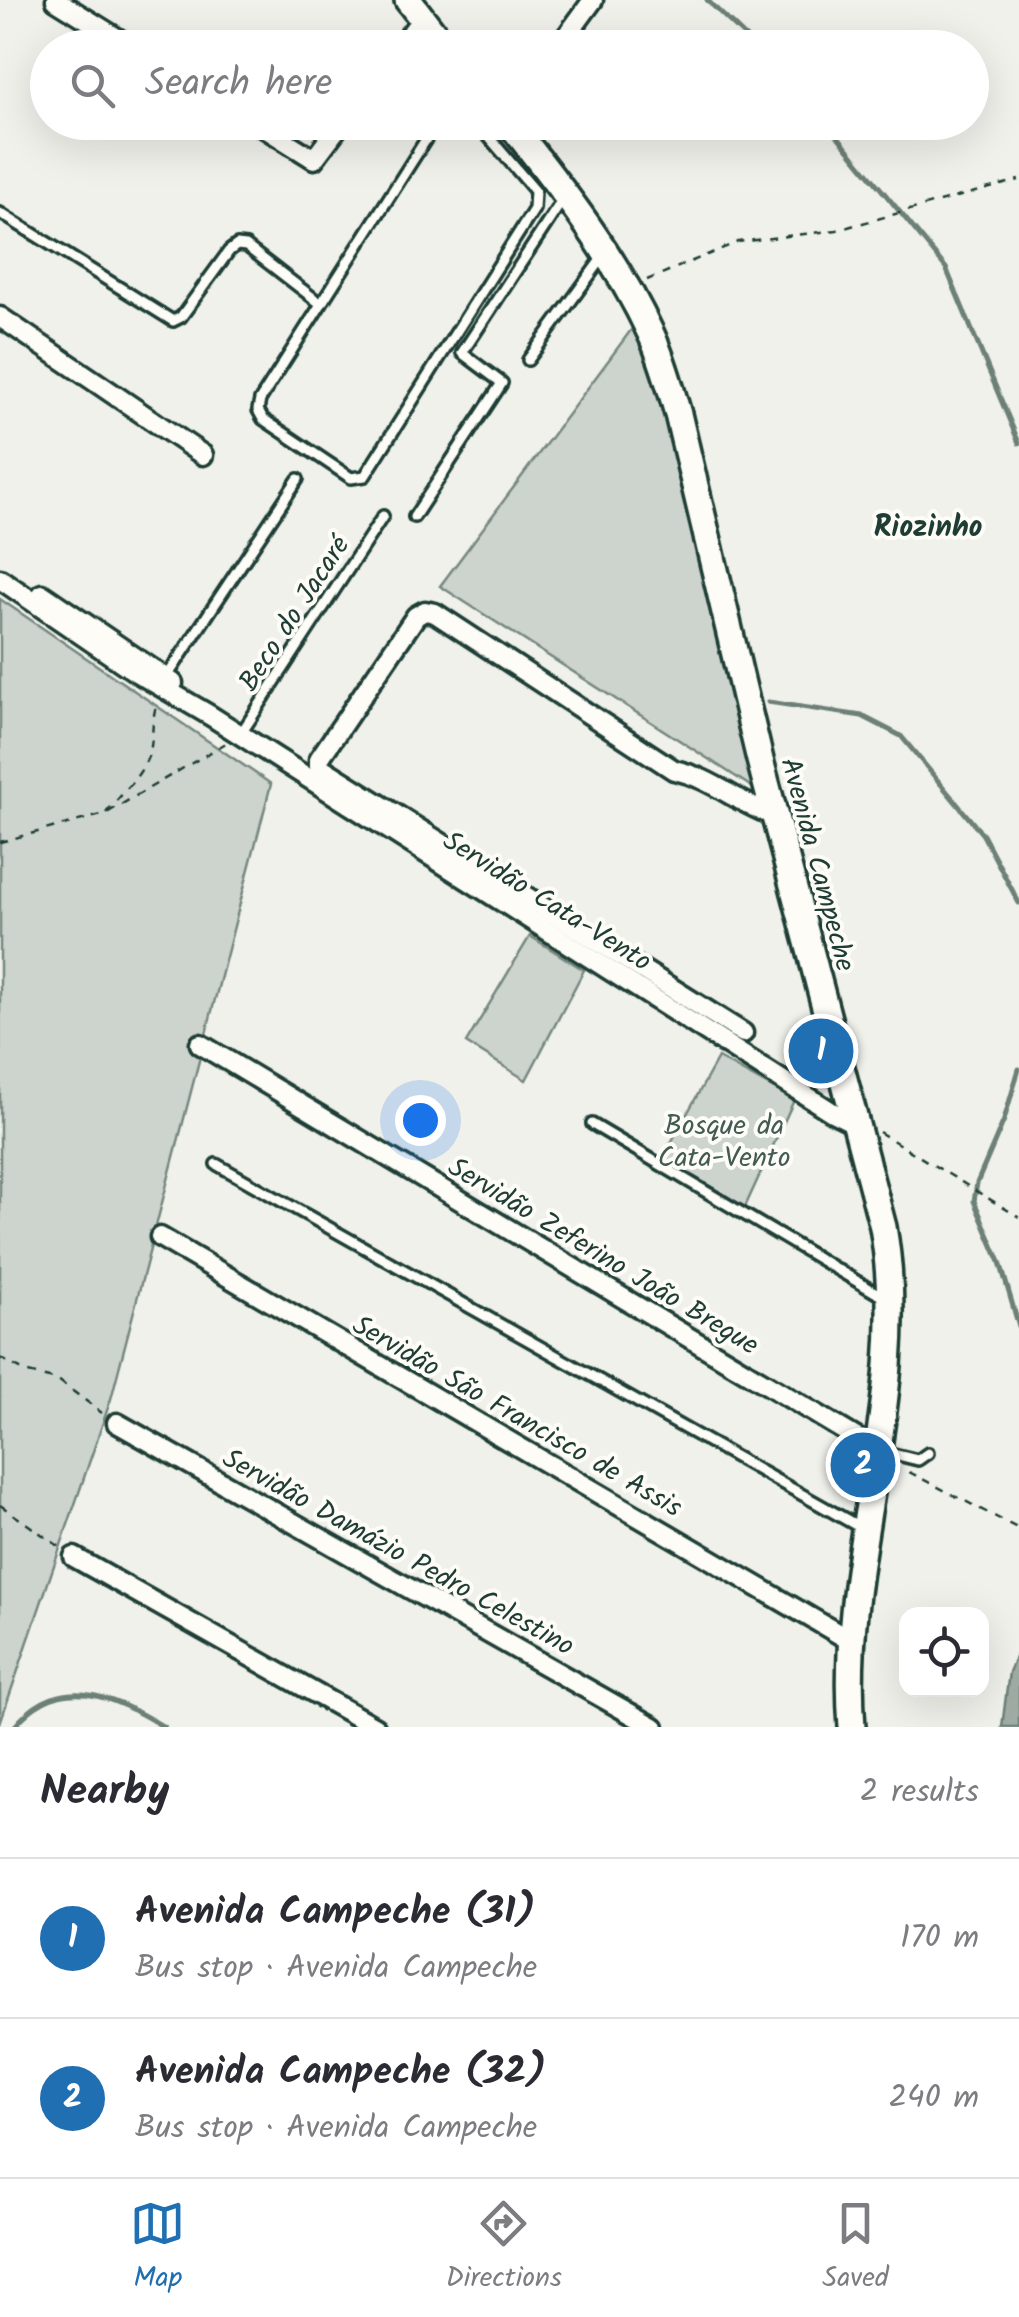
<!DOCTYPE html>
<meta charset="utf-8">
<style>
body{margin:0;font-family:Kalam,sans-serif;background:#f2f2f3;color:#2b2b33}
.controls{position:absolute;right:30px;bottom:30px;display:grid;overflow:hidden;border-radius:20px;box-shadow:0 10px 40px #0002}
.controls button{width:90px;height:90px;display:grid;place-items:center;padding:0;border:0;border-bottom:2px solid #e1e1e2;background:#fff;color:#2b2b33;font:50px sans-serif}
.you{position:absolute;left:420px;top:1120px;width:35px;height:35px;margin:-25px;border:8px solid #fff;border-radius:50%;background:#1a73e8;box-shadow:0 0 0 15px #1a73e833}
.badge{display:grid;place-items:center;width:65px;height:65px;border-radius:50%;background:#1f6fb2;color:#fff;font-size:32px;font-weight:700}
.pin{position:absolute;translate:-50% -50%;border:5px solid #fff;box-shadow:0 2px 10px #0006}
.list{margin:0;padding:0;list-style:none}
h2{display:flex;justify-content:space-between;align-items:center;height:130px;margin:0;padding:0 40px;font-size:42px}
h2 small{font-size:32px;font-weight:400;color:#7c7c81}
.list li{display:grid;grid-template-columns:65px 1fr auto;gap:30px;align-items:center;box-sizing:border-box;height:160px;padding:0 40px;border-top:2px solid #e1e1e2}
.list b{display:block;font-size:38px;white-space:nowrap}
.list p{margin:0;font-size:32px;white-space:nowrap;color:#7c7c81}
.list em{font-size:32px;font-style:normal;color:#7c7c81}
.icon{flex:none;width:55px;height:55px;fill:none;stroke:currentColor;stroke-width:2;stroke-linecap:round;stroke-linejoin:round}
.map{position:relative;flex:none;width:1019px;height:1727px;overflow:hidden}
.search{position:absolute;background:#fff;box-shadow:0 10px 40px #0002;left:30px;right:30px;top:30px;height:110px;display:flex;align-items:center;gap:25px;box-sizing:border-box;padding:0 35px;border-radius:55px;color:#7c7c81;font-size:38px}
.sheet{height:450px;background:#fff}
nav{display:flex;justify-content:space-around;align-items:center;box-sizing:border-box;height:140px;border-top:2px solid #e1e1e2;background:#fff;font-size:28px;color:#7c7c81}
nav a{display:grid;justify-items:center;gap:5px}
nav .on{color:#1f6fb2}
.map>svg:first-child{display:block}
.green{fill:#cdd3cd;stroke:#768880;stroke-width:2.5}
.water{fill:#9faca4;stroke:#6c8077;stroke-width:2.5}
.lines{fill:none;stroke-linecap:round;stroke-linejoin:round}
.stream{stroke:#6c8077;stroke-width:5}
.service-casing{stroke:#1f3d34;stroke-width:16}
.minor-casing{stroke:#1f3d34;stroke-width:25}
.secondary-casing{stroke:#1f3d34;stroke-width:32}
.path{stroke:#1f3d34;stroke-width:2.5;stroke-dasharray:8 8;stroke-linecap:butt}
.service{stroke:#fdfcf7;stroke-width:9}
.minor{stroke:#fdfcf7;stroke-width:18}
.secondary{stroke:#fdfcf7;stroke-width:25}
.labels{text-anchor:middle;stroke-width:8;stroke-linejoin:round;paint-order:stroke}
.street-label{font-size:28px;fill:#1f3d34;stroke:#fdfcf7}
.park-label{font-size:28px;fill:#425b53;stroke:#fdfcf7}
.neighbourhood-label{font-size:30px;font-weight:bold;fill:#1f3d34;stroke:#fdfcf7}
</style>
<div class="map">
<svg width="1019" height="1727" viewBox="0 0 1019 1727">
<rect width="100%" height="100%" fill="#f0f1eb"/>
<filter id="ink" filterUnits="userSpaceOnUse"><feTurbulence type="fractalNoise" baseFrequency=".01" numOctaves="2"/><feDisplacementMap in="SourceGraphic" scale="20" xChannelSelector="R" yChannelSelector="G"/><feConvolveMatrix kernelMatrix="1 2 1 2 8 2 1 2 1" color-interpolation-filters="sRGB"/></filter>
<g filter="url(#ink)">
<g class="green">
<polygon points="634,326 662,390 755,789 440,586"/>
<polygon points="0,599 271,784 111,1399 0,1723"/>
<polygon points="530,936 584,970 526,1080 466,1043"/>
<polygon points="718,1058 794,1100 745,1207 662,1159"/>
</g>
<polygon class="water" points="1019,1648 1019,1727 1002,1727 1009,1672"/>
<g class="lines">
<g class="stream">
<polyline points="707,0 757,48"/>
<polyline points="826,122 946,268 1019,443"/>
<polyline points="768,702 862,716 901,736 983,835 1019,903"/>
<polyline points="1019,1069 1004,1120 977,1183 974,1201 1000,1262 1019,1327"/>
<path d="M14 1727C60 1671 112 1696 164 1727"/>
</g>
<g class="service-casing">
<g id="service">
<polyline points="437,122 260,400 258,410 263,419 351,478 365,476 534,209 535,191 476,122"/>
<polyline points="0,213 173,321 181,317 229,251 237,245 246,246 321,304"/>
<polyline points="528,360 603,257"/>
<polyline points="414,517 502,383 462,353 565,196"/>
<polyline points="164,681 298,479"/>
<polyline points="240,735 383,516"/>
<polyline points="592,1124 885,1298"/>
<polyline points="216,1164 863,1529"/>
<polyline points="881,1451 918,1460 928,1453"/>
</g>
</g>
<g class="minor-casing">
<g id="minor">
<polyline points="56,0 133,48"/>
<polyline points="400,48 421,20"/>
<polyline points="558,48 593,0"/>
<polyline points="255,122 314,159 342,122"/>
<polyline points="0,317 203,455"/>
<polyline points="0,579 136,672 211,716 832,1112 858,1125"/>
<polyline points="42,594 173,683"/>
<path d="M743 1033 319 766V759L416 616 425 611 435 613 674 770C710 777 739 804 775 816"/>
<polyline points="200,1044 878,1451"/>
<polyline points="160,1237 849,1640"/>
<polyline points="117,1423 654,1727"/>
<polyline points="74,1557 375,1727"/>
</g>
</g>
<g class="secondary-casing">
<g id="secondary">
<polyline points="408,0 445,48"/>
<path d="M509 122C562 189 615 256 651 334 663 360 670 387 678 414L760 760 883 1227C913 1399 838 1556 852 1727"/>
</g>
</g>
<g class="path">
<polyline points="647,280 738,242 837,230 1019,180"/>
<path d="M106 813C121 794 147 771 151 746 153 732 152 720 156 706"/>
<polyline points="0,842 105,814 226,743"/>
<polyline points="879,1132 1019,1217"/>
<polyline points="0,1358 28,1373 58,1380 102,1413"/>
<polyline points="909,1472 1019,1529"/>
<polyline points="0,1505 60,1547"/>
</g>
<use href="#service" class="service"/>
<use href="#minor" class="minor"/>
<use href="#secondary" class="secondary"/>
</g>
</g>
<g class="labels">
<g class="street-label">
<text transform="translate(293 613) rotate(-57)" y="10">Beco do Jacaré</text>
<text transform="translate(819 864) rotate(75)" y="10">Avenida Campeche</text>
<text transform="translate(548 900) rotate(32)" y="10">Servidão Cata-Vento</text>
<text transform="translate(604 1255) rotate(31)" y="10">Servidão Zeferino João Bregue</text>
<text transform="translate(518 1415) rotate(30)" y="10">Servidão São Francisco de Assis</text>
<text transform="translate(399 1551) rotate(29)" y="10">Servidão Damázio Pedro Celestino</text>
</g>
<g class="park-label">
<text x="724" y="1134">Bosque da<tspan x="724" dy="32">Cata-Vento</tspan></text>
</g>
<g class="neighbourhood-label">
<text x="928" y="536">Riozinho</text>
</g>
</g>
</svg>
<div class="controls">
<button><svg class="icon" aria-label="locate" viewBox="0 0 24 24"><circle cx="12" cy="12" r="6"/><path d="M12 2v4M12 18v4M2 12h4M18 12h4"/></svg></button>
</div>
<div class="you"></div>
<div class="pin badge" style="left:821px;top:1051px">1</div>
<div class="pin badge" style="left:863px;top:1465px">2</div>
<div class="search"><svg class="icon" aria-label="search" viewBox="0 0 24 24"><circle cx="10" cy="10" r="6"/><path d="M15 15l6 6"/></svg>Search here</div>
</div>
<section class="sheet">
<h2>Nearby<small>2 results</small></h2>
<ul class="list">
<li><span class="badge">1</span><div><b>Avenida Campeche (31)</b><p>Bus stop · Avenida Campeche</p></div><em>170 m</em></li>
<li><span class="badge">2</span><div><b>Avenida Campeche (32)</b><p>Bus stop · Avenida Campeche</p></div><em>240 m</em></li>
</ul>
</section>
<nav>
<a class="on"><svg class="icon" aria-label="map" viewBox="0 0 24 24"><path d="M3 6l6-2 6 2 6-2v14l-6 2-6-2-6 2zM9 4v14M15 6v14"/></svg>Map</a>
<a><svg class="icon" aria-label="directions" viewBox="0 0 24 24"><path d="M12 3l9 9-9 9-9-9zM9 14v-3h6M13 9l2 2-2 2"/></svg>Directions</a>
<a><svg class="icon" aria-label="saved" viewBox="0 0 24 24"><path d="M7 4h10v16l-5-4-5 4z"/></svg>Saved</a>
</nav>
